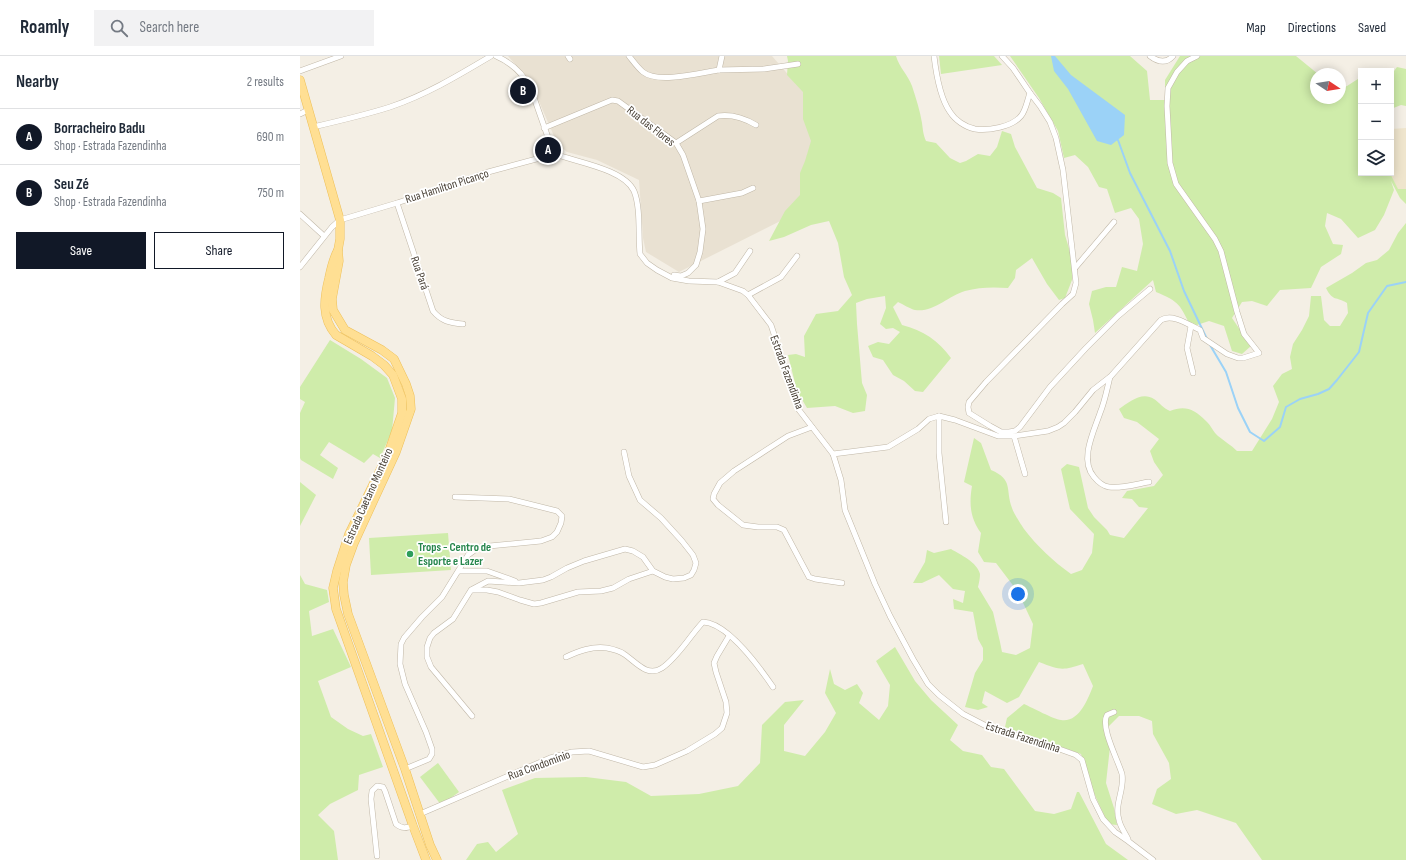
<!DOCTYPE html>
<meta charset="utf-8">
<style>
body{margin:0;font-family:"Sofia Sans Condensed",sans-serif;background:#f2f2f3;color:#1f2937}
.controls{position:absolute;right:12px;top:12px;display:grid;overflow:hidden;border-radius:0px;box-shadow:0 2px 10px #0003}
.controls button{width:36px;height:36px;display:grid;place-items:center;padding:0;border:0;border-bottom:1px solid #e0e1e3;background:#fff;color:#1f2937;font:20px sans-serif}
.compass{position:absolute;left:1010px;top:12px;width:36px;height:36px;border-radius:50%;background:#fff;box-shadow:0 2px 10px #0003;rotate:102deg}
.you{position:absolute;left:718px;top:538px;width:14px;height:14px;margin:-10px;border:3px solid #fff;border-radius:50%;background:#1a73e8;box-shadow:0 0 0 6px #1a73e833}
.badge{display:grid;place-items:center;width:26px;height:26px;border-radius:50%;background:#111827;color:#fff;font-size:13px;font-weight:700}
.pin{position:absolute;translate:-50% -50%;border:2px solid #fff;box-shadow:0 1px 4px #0006}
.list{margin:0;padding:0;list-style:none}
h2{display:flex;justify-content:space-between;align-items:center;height:52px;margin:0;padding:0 16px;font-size:17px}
h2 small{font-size:13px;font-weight:400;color:#747a83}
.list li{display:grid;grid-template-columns:26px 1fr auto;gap:12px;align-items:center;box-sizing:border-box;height:56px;padding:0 16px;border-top:1px solid #e0e1e3}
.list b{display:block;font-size:15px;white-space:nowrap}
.list p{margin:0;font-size:13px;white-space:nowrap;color:#747a83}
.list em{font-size:13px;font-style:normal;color:#747a83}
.actions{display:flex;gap:8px;padding:12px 16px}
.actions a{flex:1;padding:9px 0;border:1px solid #111827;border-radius:0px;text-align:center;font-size:14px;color:#111827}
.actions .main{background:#111827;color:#fff}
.icon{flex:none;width:22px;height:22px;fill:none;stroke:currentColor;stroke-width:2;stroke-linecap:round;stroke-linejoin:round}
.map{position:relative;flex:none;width:1106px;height:804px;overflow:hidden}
header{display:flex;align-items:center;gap:24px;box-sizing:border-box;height:56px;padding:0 20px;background:#fff;border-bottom:1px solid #e0e1e3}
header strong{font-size:19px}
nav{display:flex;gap:22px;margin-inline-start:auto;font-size:14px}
.search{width:280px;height:36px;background:#f2f2f3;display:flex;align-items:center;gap:10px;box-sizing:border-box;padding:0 14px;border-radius:0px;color:#747a83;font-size:15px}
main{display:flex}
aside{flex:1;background:#fff}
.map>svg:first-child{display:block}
.residential{fill:#e9e1d2}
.education{fill:#efe5cd}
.green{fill:#cfecaa}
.water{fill:#9bd2f7}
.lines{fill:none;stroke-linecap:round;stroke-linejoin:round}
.stream{stroke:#9bd2f7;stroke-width:2}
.street-casing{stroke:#c0b7a7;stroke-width:6}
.primary-casing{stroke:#eec059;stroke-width:9}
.street{stroke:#fff;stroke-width:5}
.primary{stroke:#ffdf93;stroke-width:8}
.leisure-dot{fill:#2e9e5b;stroke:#fff;stroke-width:1.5}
.labels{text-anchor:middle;stroke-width:3.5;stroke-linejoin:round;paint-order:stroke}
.street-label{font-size:12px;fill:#473f34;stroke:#fff}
.leisure-label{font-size:12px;font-weight:bold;fill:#27864d;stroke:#fff;text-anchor:start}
</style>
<header>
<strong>Roamly</strong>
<div class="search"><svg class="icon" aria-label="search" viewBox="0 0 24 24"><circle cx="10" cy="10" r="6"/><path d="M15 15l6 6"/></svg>Search here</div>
<nav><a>Map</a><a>Directions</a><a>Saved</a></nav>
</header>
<main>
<aside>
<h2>Nearby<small>2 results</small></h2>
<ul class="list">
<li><span class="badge">A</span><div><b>Borracheiro Badu</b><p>Shop · Estrada Fazendinha</p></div><em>690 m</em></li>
<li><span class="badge">B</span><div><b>Seu Zé</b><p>Shop · Estrada Fazendinha</p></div><em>750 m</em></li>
</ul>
<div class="actions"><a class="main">Save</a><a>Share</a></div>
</aside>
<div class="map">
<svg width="1106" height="804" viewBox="0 0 1106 804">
<rect width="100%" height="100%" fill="#f4efe5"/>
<polygon class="residential" points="208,0 472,0 492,23 546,30 528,141 379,216 346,196 343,182 339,124 297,104 267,96 257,87 231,27"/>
<polygon class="education" points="1106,72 1106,133 1098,134 1090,117 1091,117 1091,73"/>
<g class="green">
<path d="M487 0H596C599 11 608 19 612 30 616 42 620 55 622 67 623 74 623 78 626 85L636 87 650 102 660 107 666 105 678 98 690 100 697 91 702 75 711 78 715 91 737 132 753 137 761 142 765 179 773 206 772 224 765 242 759 244 747 228 732 202 716 214 715 222 708 232C694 231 679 231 665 235 648 240 633 257 615 254 610 253 603 248 598 246L593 251 602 269C623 274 639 285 651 302L623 336 615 335 604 325 593 319 583 304 573 301 568 290 578 286 589 288 600 276 593 272 586 273 580 268 586 252 585 240 567 243 556 247 557 268 562 327 567 339 565 355 553 357 535 350 507 352 497 335 488 299 496 298 505 301 504 280 516 258 538 255 552 239 544 221 538 187 529 165 511 169 484 181 469 185 485 155 500 139V117L505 105 511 85 503 63V36L487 19 488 5Z"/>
<polygon points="639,0 694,0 702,9 641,18"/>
<path d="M710 0H830L847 15 850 44H865V24L880 0H996L1018 18H1016V42H1040V32L1047 30 1061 21V117H1081L1087 120 1084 117H1090L1098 133H1106V148L1100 142 1091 125 1094 134 1084 159 1075 174 1058 182 1041 163 1027 157 1025 170 1033 188 1043 189 1041 198 1021 211 1011 232 980 234 967 250 952 245 942 246 932 262 951 290 942 298 932 295 924 270 909 265 891 271C880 249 880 246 856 236L853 224 795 277 793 264 789 248 792 235 806 231H816L822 211 837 215 843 188 839 163 831 152 815 157 807 133 799 131 788 111 775 99 764 102 758 75 739 42Z"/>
<polygon points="1097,11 1106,13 1106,50 1101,49 1091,53 1091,19"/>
<path d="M1106 167V804H962L936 767 897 754 876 758 852 748 857 733 871 723 869 707 853 678 852 665 839 660H819L805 674 810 691 806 727 814 752 817 769 808 768 793 735 781 698 705 671 707 662 724 648C733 652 753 663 761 664 779 667 788 643 793 630L783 608C762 615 760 614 739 606L719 641 707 647 685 635 682 647 688 651 678 654 665 651 675 617 683 604V592L678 583 673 556 654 553 653 543 663 547 665 535 653 533 639 519 622 527H613L625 506 627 494 634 497 651 493C661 499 677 506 680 518 680 522 679 527 678 531L693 556 700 586 702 596 716 599 730 592 733 568 718 536 696 507 684 506 678 496 681 477C670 462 669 448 672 430L664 426 674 382 681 387 691 414C714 424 705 433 712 452 714 458 720 467 724 473 737 490 753 505 771 518L782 514 792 497 794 478 770 453 761 413 767 408 779 411 788 452 794 461 807 474 810 479 824 482 848 452 839 451 832 443 822 442 827 435 854 430 863 419 854 406 850 395 859 383 837 366 824 362 819 353C829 346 842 335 854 343 860 347 863 352 870 355 885 349 894 353 906 365 911 369 913 376 918 380 924 385 931 389 937 395H952L972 363 979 346 973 330 982 318 992 313 990 301 993 288 1002 274 1009 260 1011 240H1021L1024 264 1030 270H1040L1048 257 1047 247C1036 240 1033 246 1026 232L1052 217 1066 207 1077 204 1089 194 1098 177Z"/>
<polygon points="30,284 61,303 87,322 95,342 92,375 80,402 73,398 64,407 29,386 20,399 38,412 33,423 1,404 0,402 0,357 5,346 0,343 0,331"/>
<polygon points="0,426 16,439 0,470"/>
<polygon points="148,477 151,514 71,519 69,482"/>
<polygon points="0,519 5,528 27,534 29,546 9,555 12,580 33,573 51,611 18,625 31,661 48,673 63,680 71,678 83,711 59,719 58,734 30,748 18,759 34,775 38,804 0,804"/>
<polygon points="595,591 615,625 631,644 658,669 650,684 663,695 682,699 691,711 704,713 735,755 754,758 771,753 777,736 779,736 806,788 828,804 166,804 177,788 188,786 196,796 218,778 202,734 235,722 286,721 326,726 351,740 399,738 438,730 460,707 462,669 485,646 504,644 484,669 484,695 505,700 525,676 536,657 525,637 530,613 534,628 545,634 557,628 563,637 559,647 579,664 588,650 590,629 576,605"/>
<polygon points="138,707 159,736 141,749 120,721"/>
</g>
<polygon class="water" points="751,0 755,0 771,19 825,59 824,79 811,89 797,85 768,33 754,15"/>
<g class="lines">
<g class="stream">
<polyline points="818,84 830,117 870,195 884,235 907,283"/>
<polyline points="910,289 926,316 938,352 950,376 964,385 980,371 986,351 1000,343 1018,338 1029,333 1037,324 1059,296 1068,257 1087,230 1106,226"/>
</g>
<g class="street-casing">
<g id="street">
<path d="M196 0C212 7 223 17 231 33L251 90 255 98C276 106 324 113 334 135 341 152 338 179 340 198L347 207 357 214 372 222 389 225 418 226 443 235 448 239 471 269 499 354 533 398 541 424 545 454 575 528 590 560 613 603 628 628 639 639 663 658 690 672 737 685 776 699 782 704 793 743 803 763 815 776 828 785 853 804"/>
<polyline points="268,0 270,3"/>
<path d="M329 0C333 5 338 12 343 16 358 28 400 17 419 14L422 0"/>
<path d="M634 0C636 17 640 42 650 56 655 64 665 71 675 73 688 75 712 71 721 60 726 54 727 45 730 37"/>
<polyline points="702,0 713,12 730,37 740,50 750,66 756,82 763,114 776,227 773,238 762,248 686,326 669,346 668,351 669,357 690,370 701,376 709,376 715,375 720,371 750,331 786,292 818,260 850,233"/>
<path d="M850 0C858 6 866 8 873 0"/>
<polyline points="419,14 464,13 498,8"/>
<polyline points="0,15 41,0"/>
<polyline points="0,58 8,54"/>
<path d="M13 71C39 65 65 59 90 51 126 39 159 19 191 0"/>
<polyline points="244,72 312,44 318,45 376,87 383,99 399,145 403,173 400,196 396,209 388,217 381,220 374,219"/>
<path d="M376 87 418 60C432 58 444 62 456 69"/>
<polyline points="399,145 442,137 453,132"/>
<path d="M97 147 133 255C141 265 150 267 163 268"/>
<polyline points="0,158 24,180"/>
<polyline points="0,211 32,171 40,164 97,147 188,116 255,98"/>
<polyline points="775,212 814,166"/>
<polyline points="418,226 435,217 450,195"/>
<polyline points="448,239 481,221 497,200"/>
<polyline points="891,270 887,292 893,317"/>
<path d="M810 321C807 333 805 345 800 357 794 375 779 404 794 421 798 426 802 430 809 431 822 433 836 428 849 426"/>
<polyline points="639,360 639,397 646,466"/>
<polyline points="512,371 488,380 434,415 420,427 414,438 413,443 418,449 443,469 458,471 477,471 484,474 509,521 515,523 542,527"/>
<polyline points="714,380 725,418"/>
<path d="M533 398 588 391 618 373 629 363 639 360 655 364 698 380H714L748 375 758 371 764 367 775 356 793 334 811 320 861 264C873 257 889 269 900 274L903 282 927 298 938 302H943L959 297 944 278 937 256 921 195 915 183 876 128 870 107 867 50 868 32 877 16 887 5 897 0"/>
<polyline points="159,515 187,515 215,525"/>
<polyline points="172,534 187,534 198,536 220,544 234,548 241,547 278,536 301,535 313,532 329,523 353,515"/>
<path d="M266 601C279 595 292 590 307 592 312 593 320 595 324 598 335 605 347 622 362 612 378 601 389 581 403 566 428 567 460 612 473 631"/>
<path d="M814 656 807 659C800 671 818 704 822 718 825 733 814 748 819 764 820 770 825 777 828 783"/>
<polyline points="172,660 131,611 127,601 127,591 130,582 134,577 153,563 171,534 188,525 219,527 243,524 251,521 267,512 284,505 325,493 333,495 343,501 353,515 365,521 373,523 384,522 391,519 394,514 396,507 393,499 382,485 361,462 340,444 329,420 324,396"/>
<polyline points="105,713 129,703 132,698 132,693 126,676 105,628 100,608 101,588 104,582 122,561 142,541 168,499 179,491 241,485 252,481 257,476 261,467 262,460 257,455 209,443 155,441"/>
<polyline points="120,758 250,702 272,696 289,695 343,711 355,709 387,695 415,678 422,672 427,657 426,646 416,616 414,607 417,600 429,580"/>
<path d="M77 800 71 743 72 735 77 730 83 731 85 735 96 768C102 773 106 772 113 770"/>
</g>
</g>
<g class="primary-casing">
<g id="primary">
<polyline points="0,24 40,164 40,183 38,194 39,205 32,243 33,254 45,274 82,294 94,303 106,328 110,340 111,353 96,396 54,487 46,509 43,526 44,539 48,558 105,713 130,789 137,804"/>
<path d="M38 194C33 203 31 212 29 222 24 242 21 262 36 279L72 300 84 309 93 319 102 343V357L88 398 49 478 37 515 33 532 36 553 113 770 126 804"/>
</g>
</g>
<use href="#street" class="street"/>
<use href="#primary" class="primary"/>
</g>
<circle class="leisure-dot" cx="110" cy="498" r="4"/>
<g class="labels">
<g class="street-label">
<text transform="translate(351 70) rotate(38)" y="4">Rua das Flores</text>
<text transform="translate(147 130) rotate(-18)" y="4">Rua Hamilton Picanço</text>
<text transform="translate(120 217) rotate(71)" y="4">Rua Pará</text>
<text transform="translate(487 316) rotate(70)" y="4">Estrada Fazendinha</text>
<text transform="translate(68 440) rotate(-66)" y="4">Estrada Caetano Monteiro</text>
<text transform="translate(723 681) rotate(18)" y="4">Estrada Fazendinha</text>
<text transform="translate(239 709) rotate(-20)" y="4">Rua Condomínio</text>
</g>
<g class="leisure-label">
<text x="118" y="495">Trops - Centro de<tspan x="118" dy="14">Esporte e Lazer</tspan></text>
</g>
</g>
</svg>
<div class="controls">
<button>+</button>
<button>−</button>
<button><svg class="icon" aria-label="layers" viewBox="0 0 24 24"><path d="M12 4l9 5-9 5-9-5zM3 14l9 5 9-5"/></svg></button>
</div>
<svg class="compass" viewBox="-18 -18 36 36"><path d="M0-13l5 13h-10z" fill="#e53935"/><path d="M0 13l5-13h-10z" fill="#747a83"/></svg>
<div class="you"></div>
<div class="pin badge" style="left:248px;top:94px">A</div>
<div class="pin badge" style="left:223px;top:35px">B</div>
</div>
</main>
